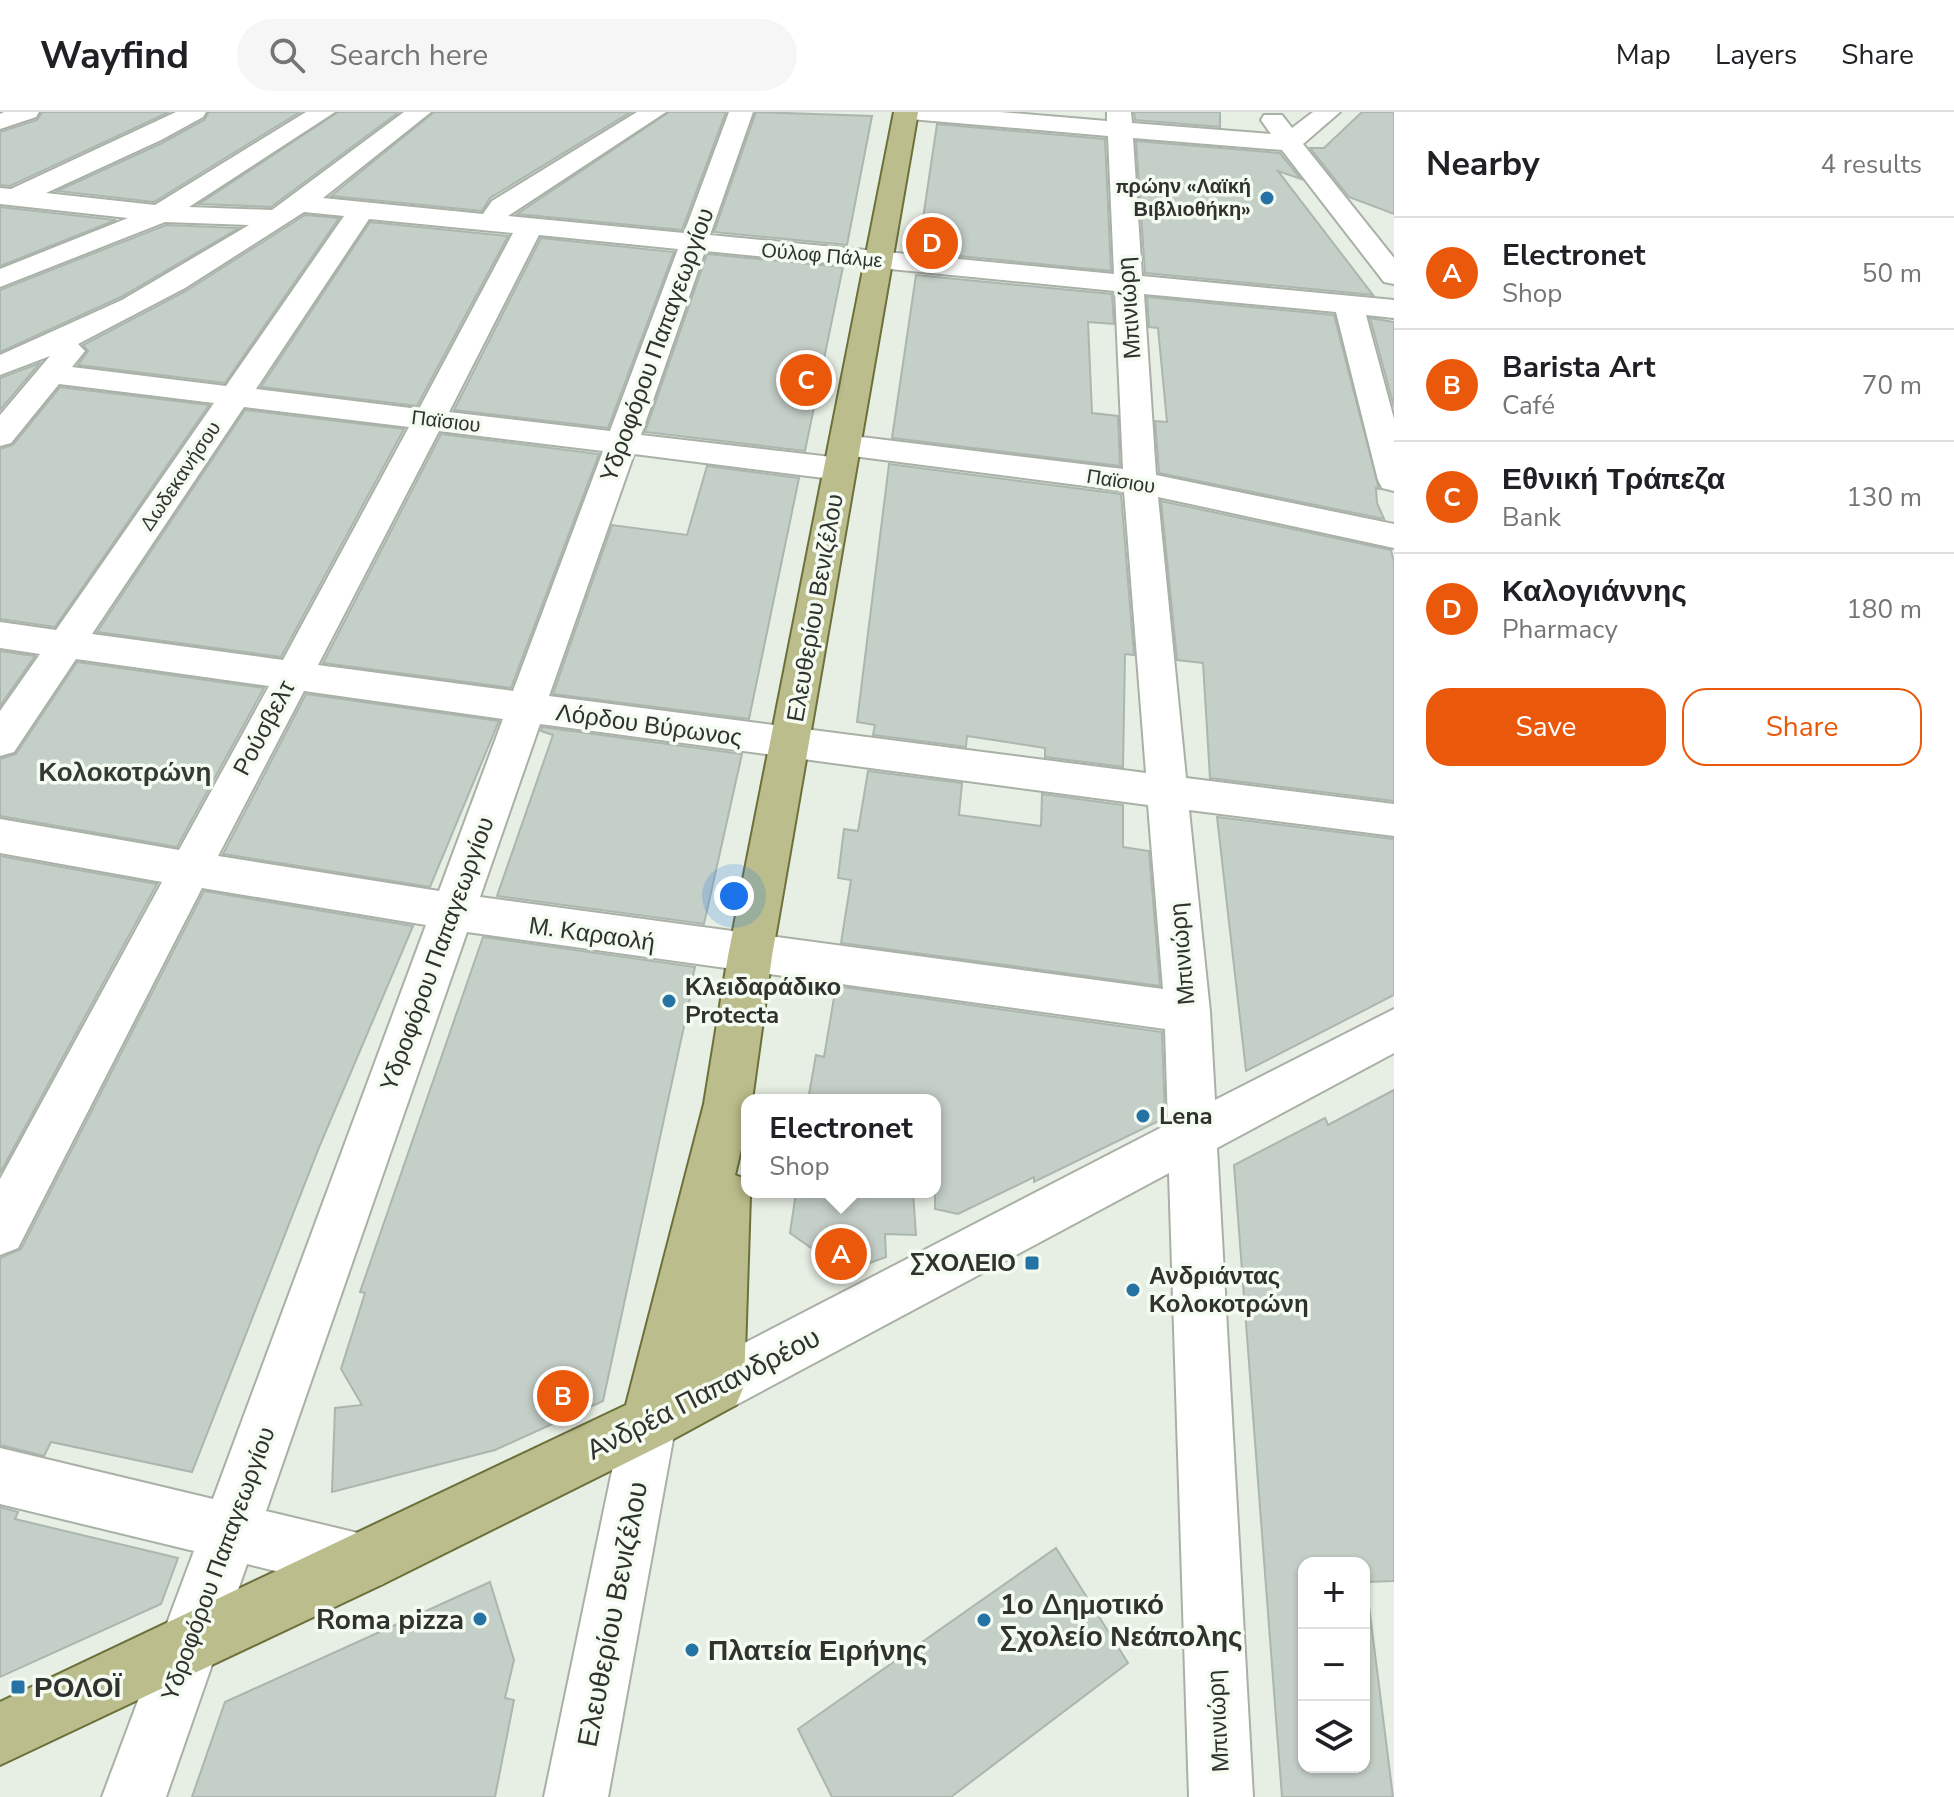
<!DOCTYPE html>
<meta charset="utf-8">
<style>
body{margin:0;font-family:"Nunito Sans",sans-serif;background:#f6f6f6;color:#202124}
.controls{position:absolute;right:24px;bottom:24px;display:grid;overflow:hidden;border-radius:16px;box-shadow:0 2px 6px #0004}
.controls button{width:72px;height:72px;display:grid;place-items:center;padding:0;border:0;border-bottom:2px solid #e0e0e0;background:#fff;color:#202124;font:40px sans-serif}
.you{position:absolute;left:734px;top:784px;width:28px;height:28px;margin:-20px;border:6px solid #fff;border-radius:50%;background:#1a73e8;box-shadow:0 0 0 12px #1a73e833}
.badge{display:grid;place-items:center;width:52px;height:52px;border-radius:50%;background:#ea580c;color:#fff;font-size:26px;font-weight:700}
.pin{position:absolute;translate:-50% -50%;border:4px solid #fff;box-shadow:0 2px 8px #0006}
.popup{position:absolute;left:741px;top:982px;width:200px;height:104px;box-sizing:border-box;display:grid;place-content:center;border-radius:16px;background:#fff;filter:drop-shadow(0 2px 6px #0005);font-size:26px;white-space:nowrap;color:#757577}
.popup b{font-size:30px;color:#202124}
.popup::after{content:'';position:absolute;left:50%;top:100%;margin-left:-16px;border:16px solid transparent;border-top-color:#fff}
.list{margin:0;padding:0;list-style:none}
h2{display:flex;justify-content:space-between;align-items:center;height:104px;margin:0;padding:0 32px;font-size:34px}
h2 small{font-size:26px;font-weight:400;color:#757577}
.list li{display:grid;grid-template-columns:52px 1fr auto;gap:24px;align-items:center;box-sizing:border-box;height:112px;padding:0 32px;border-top:2px solid #e0e0e0}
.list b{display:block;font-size:30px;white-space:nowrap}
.list p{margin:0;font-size:26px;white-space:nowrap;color:#757577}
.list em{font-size:26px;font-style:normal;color:#757577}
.actions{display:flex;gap:16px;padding:24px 32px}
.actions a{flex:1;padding:18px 0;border:2px solid #ea580c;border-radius:24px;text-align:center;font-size:28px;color:#ea580c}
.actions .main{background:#ea580c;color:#fff}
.icon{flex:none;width:44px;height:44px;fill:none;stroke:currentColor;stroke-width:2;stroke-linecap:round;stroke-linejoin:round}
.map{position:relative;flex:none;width:1394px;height:1685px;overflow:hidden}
header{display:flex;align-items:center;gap:48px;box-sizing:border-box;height:112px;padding:0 40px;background:#fff;border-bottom:2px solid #e0e0e0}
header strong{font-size:38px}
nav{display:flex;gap:44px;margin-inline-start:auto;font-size:28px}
.search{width:560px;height:72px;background:#f6f6f6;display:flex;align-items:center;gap:20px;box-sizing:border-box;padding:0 28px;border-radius:44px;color:#757577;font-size:30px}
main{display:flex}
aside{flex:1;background:#fff}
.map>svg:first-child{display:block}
.building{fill:#c4cfc7;stroke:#abb6ae;stroke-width:2;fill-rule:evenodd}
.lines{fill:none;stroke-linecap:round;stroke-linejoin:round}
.minor-casing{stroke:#a9b0a5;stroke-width:4}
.major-casing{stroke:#6c703a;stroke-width:4}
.minor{fill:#fff;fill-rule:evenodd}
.major{fill:#bbbd8c;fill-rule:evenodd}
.poi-dot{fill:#2572a4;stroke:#f4fbf0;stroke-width:3}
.labels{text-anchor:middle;stroke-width:7;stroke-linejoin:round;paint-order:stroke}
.far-poi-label{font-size:20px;font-weight:bold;fill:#2f322e;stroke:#f4fbf0;text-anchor:end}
.far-street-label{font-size:20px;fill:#2f322e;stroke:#f4fbf0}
.street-label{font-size:24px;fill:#2f322e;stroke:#f4fbf0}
.poi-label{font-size:24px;font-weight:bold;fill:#2f322e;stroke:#f4fbf0;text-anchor:start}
.neighbourhood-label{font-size:26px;font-weight:bold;fill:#353a32;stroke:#f4fbf0}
.near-street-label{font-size:28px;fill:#2f322e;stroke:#f4fbf0}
.near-poi-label{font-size:28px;font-weight:bold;fill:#2f322e;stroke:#f4fbf0;text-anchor:start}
</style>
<header>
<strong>Wayfind</strong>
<div class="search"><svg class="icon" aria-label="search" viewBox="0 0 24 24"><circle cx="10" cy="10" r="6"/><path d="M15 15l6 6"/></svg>Search here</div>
<nav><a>Map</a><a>Layers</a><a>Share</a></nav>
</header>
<main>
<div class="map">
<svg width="1394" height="1685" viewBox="0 0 1394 1685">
<rect width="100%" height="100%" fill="#e7eee3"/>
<g class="building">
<polygon points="42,0 169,0 10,74 0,73 0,20 37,8"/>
<polygon points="209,0 300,0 154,90 57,79 162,31 204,8"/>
<polygon points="338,0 399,0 271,95 199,92"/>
<polygon points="434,0 631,0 490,86 482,99 331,84"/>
<polygon points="669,0 726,0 682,118 517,102"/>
<polygon points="756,0 872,4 847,133 714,120"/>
<polygon points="1134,0 1220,0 1220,15 1135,8"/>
<polygon points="1362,0 1394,0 1394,102 1349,85 1310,36 1324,36"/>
<polygon points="937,12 1105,27 1111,159 918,140"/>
<polygon points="1136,29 1280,41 1301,67 1278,59 1373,183 1145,161"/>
<polygon points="0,95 116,108 0,154"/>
<polygon points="305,103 339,106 225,271 78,253 88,239 83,233 186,179"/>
<polygon points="370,110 508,124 417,294 261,275"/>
<polygon points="166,113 239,116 121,185 0,240 0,178"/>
<polygon points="541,126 674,140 608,316 454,298"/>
<polygon points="707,142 843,155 805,339 645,320"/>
<polygon points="916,163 1112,182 1114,212 1088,210 1092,301 1118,304 1120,354 892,326"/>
<polygon points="1147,185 1334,203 1379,377 1376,376 1377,391 1384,407 1159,361 1155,309 1167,310 1158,216 1149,215"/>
<polygon points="1370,206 1394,210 1394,295"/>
<polygon points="40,251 0,298 0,266"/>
<polygon points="60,275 209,293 55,515 0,507 0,337 13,333"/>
<polygon points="245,298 404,317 281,545 97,520"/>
<polygon points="441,322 599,342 511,576 323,551"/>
<polygon points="889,352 1121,382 1134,543 1125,542 1123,655 1045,645 1045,636 967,624 966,635 873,623 875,613 857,610"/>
<polygon points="707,354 799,366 749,607 553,582 612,413 687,423"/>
<polygon points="1161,389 1391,438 1394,450 1394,689 1210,666 1203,551 1177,548"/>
<polygon points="0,539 35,544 0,594"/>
<polygon points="77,550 264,576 177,735 0,704 0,647 16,642"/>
<polygon points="306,582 499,609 430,775 223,742"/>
<polygon points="542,615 742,642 704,812 497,784 553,623 541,619"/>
<polygon points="868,659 962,671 959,703 1041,714 1042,682 1123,693 1123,735 1149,739 1160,874 841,831 851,768 838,766 844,717 858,719"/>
<polygon points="1217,705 1394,727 1394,883 1246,959"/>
<polygon points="0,744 157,772 0,1061"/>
<polygon points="204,779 413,814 320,1033 192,1360 51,1330 44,1344 0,1333 0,1146 21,1137"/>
<polygon points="483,825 695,855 692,868 694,868 603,1289 495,1338 332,1380 335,1296 362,1293 341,1257 365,1181 360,1180"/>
<polygon points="836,874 1162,920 1165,1006 1034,1070 1034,1065 958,1102 935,1097 935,988 808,988 816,943 824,945"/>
<path d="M1394 978V1469L1366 1470 1393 1685H1282L1234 1053 1325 1006 1328 1013ZM1304 1451H1364V1655H1304Z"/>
<polygon points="796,1080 913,1080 916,1123 885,1122 886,1145 845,1160 790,1121"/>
<polygon points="0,1395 18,1400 15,1407 178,1446 161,1492 0,1565"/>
<polygon points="1056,1436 1128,1551 951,1685 832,1685 798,1617"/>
<polygon points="490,1470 514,1548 505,1586 514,1588 495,1685 192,1685 225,1590"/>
</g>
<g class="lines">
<g class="minor-casing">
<g id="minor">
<polygon points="4,0 39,0 36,5 0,17 0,2"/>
<path d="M176 0H206L203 5 161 28 46 81 155 93 306 0H335L189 95 272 98 404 0H431L323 86 483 102 492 89 637 0H666L508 104 684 121 729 0H753L710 123 1114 162 1108 24 910 7 901 5 898 0H1000L1107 9V0H1131L1132 11 1271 22 1261 8 1264 3H1282L1292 16 1313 0H1340L1303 32 1394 146V172L1384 170 1282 38 1133 26 1142 164 1394 188V206L1366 203 1394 307V379L1382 376 1378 368 1336 200 1144 182 1156 363 1394 412V436L1158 385 1186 666 1394 692V724L1189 698 1210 900 1215 988 1394 897V941L1217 1036 1253 1685H1189L1169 1061 736 1293 717 1301 698 1293 690 1274 698 1255 1168 1012 1165 917 467 820 266 1399 362 1422 383 1430 391 1451 383 1472 362 1480 247 1452 166 1685H102L194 1439 0 1392V1336L213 1387 426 813 202 776 18 1136 0 1143V1067L162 770 0 741V707L179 738 269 574 76 547 14 640 0 644V599L40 542 0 536V510L56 518 214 291 59 272 11 331 0 334V303L50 244 0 263V243L122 188 249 113 165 110 0 175V157L128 106 0 92V76L11 77ZM304 100 344 104 226 274 72 255 85 239 78 232 185 176ZM369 107 513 121 419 297 256 277ZM539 123 678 137 610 319 449 300ZM705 139 1115 179 1123 357 845 323 834 326 829 333 834 340 845 343 1124 379 1146 661 549 584 634 342 840 368 852 364 856 357 852 350 840 346 641 323ZM244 295 409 315 283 548 92 522ZM439 319 603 339 513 579 318 553ZM304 579 503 607 439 779 218 744ZM540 612 1148 693 1163 877 480 785Z"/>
<polygon points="649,1284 668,1292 676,1311 608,1685 544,1685 622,1311 630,1292"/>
</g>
</g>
<g class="major-casing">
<polygon id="major" points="894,0 918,0 772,844 752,988 747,988 747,1012 735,1063 743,1066 750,1083 744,1274 736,1293 668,1330 383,1472 0,1653 0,1590 626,1293 704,992 728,844"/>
</g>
<use href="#minor" class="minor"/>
<use href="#major" class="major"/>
</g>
<g class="poi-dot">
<circle cx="1267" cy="86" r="8"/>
<circle cx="669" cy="889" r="8"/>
<circle cx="1143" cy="1004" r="8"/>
<rect x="1024" y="1143" width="16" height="16" rx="4"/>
<circle cx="1133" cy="1178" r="8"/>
<circle cx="480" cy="1507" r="8"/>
<circle cx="984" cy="1508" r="8"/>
<circle cx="692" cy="1538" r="8"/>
<rect x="10" y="1567" width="16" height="16" rx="4"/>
</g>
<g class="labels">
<g class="far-poi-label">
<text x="1251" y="81">πρώην «Λαϊκή<tspan x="1251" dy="23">Βιβλιοθήκη»</tspan></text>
</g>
<g class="far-street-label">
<text transform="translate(822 143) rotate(5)" y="7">Ούλοφ Πάλμε</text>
<text transform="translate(446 309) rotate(7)" y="7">Παϊσιου</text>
<text transform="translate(180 364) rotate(-56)" y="7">Δωδεκανήσου</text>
<text transform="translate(1121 369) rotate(9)" y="7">Παϊσιου</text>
</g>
<g class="street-label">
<text transform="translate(1129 196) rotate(-94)" y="8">Μπινιώρη</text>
<text transform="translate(657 233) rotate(-70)" y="8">Υδροφόρου Παπαγεωργίου</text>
<text transform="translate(815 496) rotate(-80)" y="8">Ελευθερίου Βενιζέλου</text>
<text transform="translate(649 613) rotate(8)" y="8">Λόρδου Βύρωνος</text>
<text transform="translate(264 616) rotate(-62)" y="8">Ρούσβελτ</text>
<text transform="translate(592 822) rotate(8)" y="8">Μ. Καραολή</text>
<text transform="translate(437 842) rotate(-70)" y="8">Υδροφόρου Παπαγεωργίου</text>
<text transform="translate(1182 842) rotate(-95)" y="8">Μπινιώρη</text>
<text transform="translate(218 1452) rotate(-70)" y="8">Υδροφόρου Παπαγεωργίου</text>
<text transform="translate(1218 1609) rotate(-93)" y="8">Μπινιώρη</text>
</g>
<g class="poi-label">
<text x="685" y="883">Κλειδαράδικο<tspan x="685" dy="28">Protecta</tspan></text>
<text x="1159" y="1012">Lena</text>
<text x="1016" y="1159" text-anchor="end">ΣΧΟΛΕΙΟ</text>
<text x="1149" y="1172">Ανδριάντας<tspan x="1149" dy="28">Κολοκοτρώνη</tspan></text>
</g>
<g class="neighbourhood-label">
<text x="125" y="669">Κολοκοτρώνη</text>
</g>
<g class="near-street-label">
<text transform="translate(703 1281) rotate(-27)" y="10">Ανδρέα Παπανδρέου</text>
<text transform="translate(612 1502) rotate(-79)" y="10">Ελευθερίου Βενιζέλου</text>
</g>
<g class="near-poi-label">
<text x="1000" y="1502">1ο Δημοτικό<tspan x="1000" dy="32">Σχολείο Νεάπολης</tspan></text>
<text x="464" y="1517" text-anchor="end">Roma pizza</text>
<text x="708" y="1548">Πλατεία Ειρήνης</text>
<text x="34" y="1585">ΡΟΛΟΪ</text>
</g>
</g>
</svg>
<div class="controls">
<button>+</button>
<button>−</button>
<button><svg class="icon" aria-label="layers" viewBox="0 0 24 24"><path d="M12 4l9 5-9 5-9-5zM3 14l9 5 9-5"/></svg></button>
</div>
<div class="you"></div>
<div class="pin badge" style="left:841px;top:1142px">A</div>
<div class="popup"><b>Electronet</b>Shop</div>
<div class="pin badge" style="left:563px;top:1284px">B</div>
<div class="pin badge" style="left:806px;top:268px">C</div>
<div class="pin badge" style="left:932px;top:131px">D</div>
</div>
<aside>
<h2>Nearby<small>4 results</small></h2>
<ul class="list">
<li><span class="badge">A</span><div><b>Electronet</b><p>Shop</p></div><em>50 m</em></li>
<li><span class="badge">B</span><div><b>Barista Art</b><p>Café</p></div><em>70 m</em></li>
<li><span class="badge">C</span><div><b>Εθνική Τράπεζα</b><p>Bank</p></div><em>130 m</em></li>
<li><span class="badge">D</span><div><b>Καλογιάννης</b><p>Pharmacy</p></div><em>180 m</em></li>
</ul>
<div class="actions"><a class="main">Save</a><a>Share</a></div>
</aside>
</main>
